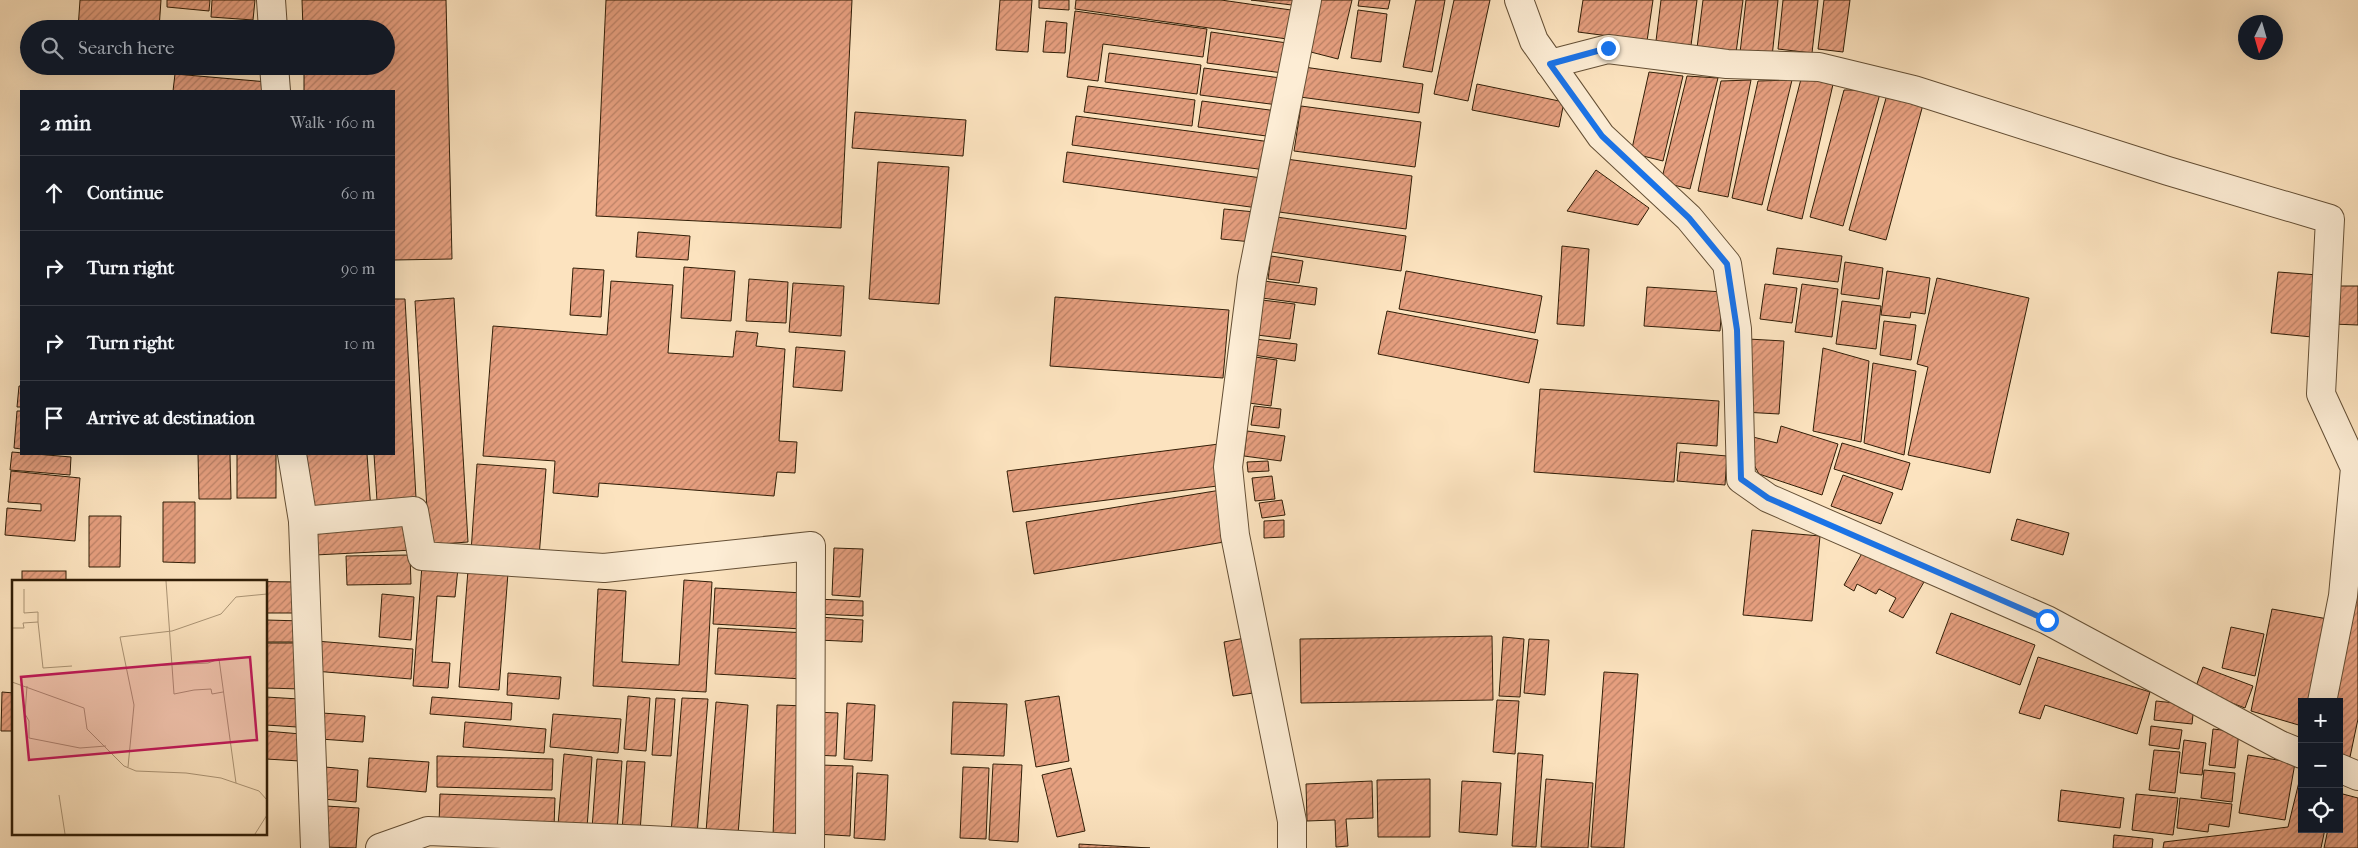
<!DOCTYPE html>
<meta charset="utf-8">
<style>
body{margin:0;font-family:"IM FELL French Canon",serif;background:#20242c;color:#f1f3f6}
.controls{position:absolute;right:15px;bottom:15px;display:grid;overflow:hidden;border-radius:0px;box-shadow:0 5px 20px #0002}
.controls button{width:45px;height:45px;display:grid;place-items:center;padding:0;border:0;border-bottom:1px solid #363941;background:#171b24;color:#f1f3f6;font:25px sans-serif}
.compass{position:absolute;left:2238px;top:15px;width:45px;height:45px;border-radius:50%;background:#171b24;box-shadow:0 5px 20px #0002;rotate:185deg}
.stop{position:absolute;width:15px;height:15px;margin:-11px;border:4px solid #1a73e8;border-radius:50%;background:#fff}
.stop.end{background:#1a73e8;border-color:#fff;box-shadow:0 1px 5px #0008}
.list{margin:0;padding:0;list-style:none}
h2{display:flex;justify-content:space-between;align-items:center;height:65px;margin:0;padding:0 20px;font-size:21px}
h2 small{font-size:16px;font-weight:400;color:#9ea1a6}
.list li{display:grid;grid-template-columns:32px 1fr auto;gap:15px;align-items:center;box-sizing:border-box;height:75px;padding:0 20px;border-top:1px solid #363941}
.list b{display:block;font-size:19px;white-space:nowrap}
.list em{font-size:16px;font-style:normal;color:#9ea1a6}
.icon{flex:none;width:28px;height:28px;fill:none;stroke:currentColor;stroke-width:2;stroke-linecap:round;stroke-linejoin:round}
.map{position:relative;flex:none;width:2358px;height:848px;overflow:hidden}
.search{position:absolute;background:#171b24;box-shadow:0 5px 20px #0002;left:20px;top:20px;width:375px;height:55px;display:flex;align-items:center;gap:12px;box-sizing:border-box;padding:0 18px;border-radius:28px;color:#9ea1a6;font-size:19px}
.panel{position:absolute;background:#171b24;box-shadow:0 5px 20px #0002;left:20px;top:90px;width:375px;height:365px;border-radius:0px}
.map>svg:first-child{display:block}
.building{fill:url(#building-hatch);stroke:#311e07}
.lines{fill:none;stroke-linecap:round;stroke-linejoin:round}
.minor-casing{stroke:#644f35;stroke-width:30}
.minor{stroke:#fdedd5;stroke-width:28}
.route{stroke:#1a73e8;stroke-width:6}
.inset-road{fill:none;stroke:#ab9475;stroke-width:1}
.view{fill:#c2185b;fill-opacity:0.15;stroke:#c2185b;stroke-width:2.5}
.inset-edge{fill:none;stroke:#311e07;stroke-width:2.5}
</style>
<div class="map">
<svg width="2358" height="848" viewBox="0 0 2358 848">
<defs>
<pattern id="building-hatch" width="6" height="6" patternUnits="userSpaceOnUse" patternTransform="scale(1.25)"><rect width="6" height="6" fill="#e69f7f"/><path d="M-1 1l2-2M0 6l6-6M5 7l2-2" fill="none" stroke="#bb8166"/></pattern>
</defs>
<rect width="100%" height="100%" fill="#fce3bf"/>
<filter id="stains"><feTurbulence type="fractalNoise" baseFrequency=".004" numOctaves="4"/><feColorMatrix values="0 0 0 0 .2 0 0 0 0 .09 0 0 0 0 .02 0 0 0 .5 -.17"/></filter>
<radialGradient id="worn" r=".72"><stop offset=".6" stop-color="#630" stop-opacity="0"/><stop offset="1" stop-color="#630" stop-opacity=".3"/></radialGradient>
<g class="building">
<polygon points="80,0 161,0 159,29 78,29"/>
<polygon points="167,0 210,0 209,11 167,7"/>
<polygon points="212,0 255,0 253,20 211,17"/>
<polygon points="302,0 446,0 452,259 394,260 394,91 304,91 304,66 386,66 386,29 303,29"/>
<polygon points="606,0 852,0 841,228 596,216"/>
<polygon points="1000,0 1032,0 1028,52 996,50"/>
<polygon points="1039,0 1069,0 1069,10 1039,8"/>
<polygon points="1076,0 1221,0 1291,10 1287,39 1075,9"/>
<polygon points="1251,0 1301,0 1300,6"/>
<polygon points="1314,0 1352,0 1338,59 1303,50"/>
<polygon points="1359,0 1390,0 1388,9 1358,6"/>
<polygon points="1416,0 1445,0 1432,72 1403,67"/>
<polygon points="1454,0 1490,0 1468,101 1434,94"/>
<polygon points="1583,0 1653,0 1647,41 1578,32"/>
<polygon points="1661,0 1697,0 1690,53 1655,49"/>
<polygon points="1703,0 1743,0 1736,53 1697,48"/>
<polygon points="1746,0 1778,0 1772,57 1740,53"/>
<polygon points="1783,0 1818,0 1812,53 1778,49"/>
<polygon points="1824,0 1850,0 1843,52 1818,49"/>
<polygon points="1358,10 1387,14 1381,62 1351,58"/>
<polygon points="1075,11 1207,29 1203,57 1103,44 1098,81 1067,77"/>
<polygon points="1046,21 1067,23 1065,53 1043,52"/>
<polygon points="1211,32 1287,43 1283,73 1207,63"/>
<polygon points="1109,53 1201,65 1197,94 1105,82"/>
<polygon points="1304,67 1423,84 1419,113 1300,97"/>
<polygon points="1204,68 1281,78 1278,105 1200,95"/>
<polygon points="1649,72 1683,76 1663,161 1631,153"/>
<polygon points="175,74 268,82 268,91 173,91"/>
<polygon points="1687,76 1718,78 1690,189 1661,182"/>
<polygon points="1801,79 1834,80 1802,219 1767,210"/>
<polygon points="1751,80 1728,197 1698,191 1721,81"/>
<polygon points="1792,80 1762,205 1732,198 1758,81"/>
<polygon points="1477,84 1564,102 1559,127 1472,110"/>
<polygon points="1088,86 1195,100 1192,126 1084,112"/>
<polygon points="1844,90 1881,90 1843,226 1810,217"/>
<polygon points="1888,91 1924,101 1886,240 1849,230"/>
<polygon points="1202,101 1277,111 1274,137 1198,127"/>
<polygon points="1301,106 1421,122 1415,167 1294,151"/>
<polygon points="855,112 966,120 963,156 852,148"/>
<polygon points="1076,116 1271,142 1266,170 1072,145"/>
<polygon points="1067,152 1262,178 1258,208 1063,182"/>
<polygon points="1286,159 1412,176 1406,229 1279,212"/>
<polygon points="878,162 949,167 939,304 869,299"/>
<polygon points="1596,170 1649,208 1638,225 1567,211"/>
<polygon points="1224,209 1255,212 1252,242 1221,239"/>
<polygon points="1270,216 1406,236 1401,271 1265,251"/>
<polygon points="638,232 690,236 688,260 636,257"/>
<polygon points="1562,246 1589,249 1584,326 1557,324"/>
<polygon points="1777,248 1842,256 1838,282 1773,274"/>
<polygon points="1271,256 1303,261 1299,283 1268,279"/>
<polygon points="1845,262 1883,268 1879,299 1841,294"/>
<polygon points="684,267 735,271 731,321 681,318"/>
<polygon points="573,268 604,270 601,317 570,315"/>
<polygon points="1406,271 1542,296 1535,333 1399,309"/>
<polygon points="1887,271 1930,278 1925,314 1911,312 1910,318 1881,315"/>
<polygon points="2278,272 2318,275 2312,337 2271,333"/>
<polygon points="1937,278 2029,298 1990,473 1908,455 1928,367 1917,364"/>
<polygon points="749,279 788,282 786,323 746,321"/>
<polygon points="611,281 673,285 668,353 733,357 736,331 758,333 756,346 785,349 779,441 797,442 795,473 777,472 774,496 599,483 598,497 553,493 555,461 483,456 493,326 607,335"/>
<polygon points="1264,281 1317,288 1315,305 1262,298"/>
<polygon points="793,283 844,286 841,336 789,332"/>
<polygon points="1765,284 1797,288 1792,323 1760,319"/>
<polygon points="1802,284 1838,289 1832,337 1795,332"/>
<polygon points="2333,286 2358,286 2358,325 2332,324"/>
<polygon points="1647,287 1723,292 1720,331 1644,326"/>
<polygon points="1055,297 1229,310 1223,378 1050,366"/>
<polygon points="454,298 468,542 429,545 415,301"/>
<polygon points="394,299 405,299 416,498 377,501 374,454 394,454"/>
<polygon points="1262,300 1295,304 1290,339 1257,335"/>
<polygon points="1842,301 1881,306 1876,349 1836,344"/>
<polygon points="1387,311 1538,340 1529,383 1378,354"/>
<polygon points="1884,321 1916,325 1911,360 1880,355"/>
<polygon points="1255,339 1297,344 1295,361 1253,355"/>
<polygon points="1748,339 1784,341 1779,414 1743,412"/>
<polygon points="796,347 845,351 842,391 793,387"/>
<polygon points="1823,348 1869,361 1861,442 1813,431"/>
<polygon points="1255,357 1277,360 1271,406 1249,403"/>
<polygon points="1873,363 1916,371 1904,455 1864,443"/>
<polygon points="19,386 21,386 21,407 17,407"/>
<polygon points="1540,389 1719,401 1717,446 1677,443 1674,482 1534,472"/>
<polygon points="1254,406 1281,409 1279,428 1251,425"/>
<polygon points="17,411 21,411 21,449 14,448"/>
<polygon points="1781,426 1838,444 1822,495 1759,474 1753,463 1749,436 1777,443"/>
<polygon points="1247,431 1285,436 1281,461 1244,456"/>
<polygon points="1842,443 1910,463 1902,490 1834,469"/>
<polygon points="1219,444 1225,485 1013,512 1007,471"/>
<polygon points="12,452 71,457 70,475 10,470"/>
<polygon points="1680,452 1727,456 1725,485 1677,481"/>
<polygon points="198,454 230,454 231,499 199,499"/>
<rect x="237" y="454" width="39" height="44"/>
<polygon points="305,454 367,454 371,511 310,515"/>
<polygon points="1268,461 1269,471 1248,472 1247,462"/>
<polygon points="477,464 546,469 539,557 471,552"/>
<polygon points="11,471 80,478 75,541 5,535 7,508 41,511 41,504 8,502"/>
<polygon points="1843,475 1893,493 1881,524 1831,506"/>
<polygon points="1272,476 1275,499 1255,501 1252,478"/>
<polygon points="1227,489 1236,540 1034,574 1026,522"/>
<polygon points="1282,500 1285,515 1262,518 1259,503"/>
<polygon points="163,502 195,502 195,563 163,562"/>
<polygon points="89,516 121,516 120,567 89,567"/>
<polygon points="2017,519 2069,533 2063,555 2011,540"/>
<polygon points="1284,520 1284,537 1264,538 1264,521"/>
<polygon points="411,522 413,550 315,555 314,528"/>
<polygon points="1752,530 1820,536 1812,621 1743,615"/>
<polygon points="2358,539 2358,719 2350,757 2339,754 2339,702 2325,702"/>
<polygon points="834,548 863,549 860,597 832,595"/>
<polygon points="1865,548 1924,582 1903,618 1889,611 1896,598 1879,589 1876,594 1857,584 1854,591 1844,585"/>
<polygon points="410,555 411,584 347,585 346,556"/>
<polygon points="422,565 458,568 455,597 437,596 432,662 450,663 448,688 413,686"/>
<polygon points="468,570 508,573 499,690 459,687"/>
<rect x="22" y="571" width="44" height="11"/>
<polygon points="684,580 712,582 706,692 593,686 598,589 626,591 622,662 679,665"/>
<polygon points="203,581 301,582 300,613 266,613 266,582"/>
<polygon points="715,588 803,593 802,629 713,624"/>
<polygon points="382,594 414,597 411,640 379,637"/>
<polygon points="815,599 863,601 863,616 815,614"/>
<polygon points="2272,609 2328,619 2313,702 2302,702 2302,726 2251,711"/>
<polygon points="1951,613 2035,645 2020,685 1936,653"/>
<polygon points="819,617 863,620 862,642 818,640"/>
<polygon points="266,620 303,621 303,642 266,642"/>
<polygon points="2231,627 2264,634 2255,676 2222,668"/>
<polygon points="718,628 806,633 803,679 715,674"/>
<polygon points="1492,636 1493,700 1301,703 1300,639"/>
<polygon points="1250,637 1260,692 1233,696 1224,642"/>
<polygon points="1503,637 1524,639 1520,697 1499,696"/>
<polygon points="1529,639 1549,640 1545,695 1524,693"/>
<polygon points="316,641 413,649 411,679 314,671"/>
<polygon points="266,643 302,643 301,689 266,688"/>
<polygon points="2038,657 2150,692 2137,734 2045,705 2040,719 2019,713"/>
<polygon points="2203,667 2253,686 2245,708 2195,689"/>
<polygon points="1604,672 1638,674 1624,848 1591,847"/>
<polygon points="508,673 561,677 559,699 507,695"/>
<polygon points="2,692 14,693 14,731 1,731"/>
<polygon points="628,696 650,698 646,751 624,749"/>
<polygon points="1059,696 1069,761 1036,767 1025,701"/>
<polygon points="266,697 299,699 297,727 266,725"/>
<polygon points="432,697 512,703 511,720 430,714"/>
<polygon points="656,698 675,699 671,756 652,755"/>
<polygon points="682,698 708,699 697,835 671,833"/>
<polygon points="1497,700 1519,701 1515,754 1493,752"/>
<polygon points="2156,701 2194,705 2192,724 2154,720"/>
<polygon points="716,702 748,705 738,835 706,832"/>
<polygon points="953,702 1007,704 1004,756 951,754"/>
<polygon points="847,703 875,705 872,761 844,759"/>
<polygon points="777,705 808,706 804,839 773,837"/>
<polygon points="815,712 838,713 836,756 814,755"/>
<polygon points="322,713 365,716 363,742 320,739"/>
<polygon points="553,714 621,719 618,753 550,747"/>
<polygon points="465,722 546,729 544,753 463,747"/>
<polygon points="2151,726 2182,730 2179,749 2149,745"/>
<polygon points="2213,729 2239,732 2235,768 2209,765"/>
<polygon points="266,731 301,734 300,761 266,759"/>
<polygon points="2184,740 2206,743 2202,775 2180,773"/>
<polygon points="2154,750 2180,752 2175,793 2149,790"/>
<polygon points="1518,753 1543,755 1536,847 1512,846"/>
<polygon points="564,754 592,757 587,828 558,825"/>
<polygon points="2248,755 2295,763 2285,820 2239,813"/>
<polygon points="437,756 553,759 552,790 437,787"/>
<polygon points="369,758 429,762 426,792 367,787"/>
<polygon points="597,759 622,761 617,831 592,829"/>
<polygon points="627,761 645,762 640,832 622,831"/>
<polygon points="993,764 1022,765 1018,842 989,840"/>
<polygon points="820,765 853,766 850,836 816,834"/>
<polygon points="325,767 358,770 356,802 323,799"/>
<polygon points="963,767 989,768 986,839 960,838"/>
<polygon points="1071,768 1085,831 1057,837 1042,775"/>
<polygon points="2204,770 2235,773 2232,802 2201,798"/>
<polygon points="857,773 888,775 885,840 854,838"/>
<polygon points="1430,779 1430,837 1378,837 1377,780"/>
<polygon points="1546,779 1593,783 1588,848 1541,847"/>
<polygon points="1372,781 1373,818 1346,819 1348,846 1336,847 1335,820 1307,821 1306,784"/>
<polygon points="1462,781 1501,783 1497,835 1459,832"/>
<polygon points="2299,782 2302,783 2302,829 2325,829 2321,848 2163,848 2164,842 2288,827"/>
<polygon points="2061,790 2124,798 2120,828 2058,821"/>
<polygon points="2339,793 2358,798 2358,848 2324,848 2328,829 2339,829"/>
<polygon points="440,794 555,798 554,828 439,824"/>
<polygon points="2136,794 2178,798 2173,835 2132,830"/>
<polygon points="2180,798 2232,804 2229,827 2209,824 2208,832 2177,828"/>
<polygon points="326,806 359,808 356,848 323,847"/>
<polygon points="2114,835 2153,839 2152,848 2113,848"/>
<polygon points="1079,844 1150,848 1079,848"/>
</g>
<g class="lines">
<g class="minor-casing">
<g id="minor">
<polyline points="271,0 273,29"/>
<polyline points="1519,0 1534,41 1601,136 1689,218 1727,264 1737,329 1741,479 1768,498 2047,620 2280,745 2302,754"/>
<polyline points="1550,64 1608,49 1727,64 1819,67 1914,90 2168,171 2330,219 2321,394 2355,468 2343,596 2322,702"/>
<polyline points="274,66 276,91"/>
<polyline points="292,454 303,521 315,848"/>
<polyline points="303,521 414,511 422,556 604,568 811,546 810,848"/>
<polyline points="2339,768 2358,776"/>
<polyline points="380,848 428,831 649,840 794,848"/>
<polyline points="1292,848 1292,821 1235,535 1228,467 1252,278 1307,0"/>
</g>
</g>
<use href="#minor" class="minor"/>
</g>
<g class="lines">
<polyline class="route" points="1608,48 1550,64 1602,136 1689,218 1727,264 1737,330 1741,479 1768,498 2047,620"/>
</g>
<g transform="translate(12 580)">
<rect width="255" height="255" fill="#fce3bf"/>
<path class="inset-road" d="M154 1 162 114 182 110 199 109 200 114 211 112M12 9V33L26 32V42M0 48H12L11 43 26 42 31 88 60 86M135 86 196 83 207 79 224 203M0 102 72 128 75 149 112 186 124 191 174 193 209 198 247 211 255 220M15 106 13 134 17 141V158L68 168 94 166M116 187 122 125 108 57 160 51 209 34 224 17 255 14M47 215 53 254M243 254 255 235"/>
<path class="view" d="M238 77 245 160 17 180 9 97Z"/>
<rect width="255" height="255" class="inset-edge"/>
</g>
<rect width="100%" height="100%" filter="url(#stains)"/>
<rect width="100%" height="100%" fill="url(#worn)"/>
</svg>
<div class="controls">
<button>+</button>
<button>−</button>
<button><svg class="icon" aria-label="locate" viewBox="0 0 24 24"><circle cx="12" cy="12" r="6"/><path d="M12 2v4M12 18v4M2 12h4M18 12h4"/></svg></button>
</div>
<svg class="compass" viewBox="-18 -18 36 36"><path d="M0-13l5 13h-10z" fill="#e53935"/><path d="M0 13l5-13h-10z" fill="#9ea1a6"/></svg>
<div class="stop" style="left:2047px;top:620px"></div>
<div class="stop end" style="left:1608px;top:48px"></div>
<div class="search"><svg class="icon" aria-label="search" viewBox="0 0 24 24"><circle cx="10" cy="10" r="6"/><path d="M15 15l6 6"/></svg>Search here</div>
<section class="panel">
<h2>2 min<small>Walk · 160 m</small></h2>
<ul class="list">
<li><svg class="icon" aria-label="ahead" viewBox="0 0 24 24"><path d="M12 20V5M6 11l6-6 6 6"/></svg><div><b>Continue</b></div><em>60 m</em></li>
<li><svg class="icon" aria-label="right" viewBox="0 0 24 24"><path d="M7 20v-9h11M14 6l5 5-5 5"/></svg><div><b>Turn right</b></div><em>90 m</em></li>
<li><svg class="icon" aria-label="right" viewBox="0 0 24 24"><path d="M7 20v-9h11M14 6l5 5-5 5"/></svg><div><b>Turn right</b></div><em>10 m</em></li>
<li><svg class="icon" aria-label="arrive" viewBox="0 0 24 24"><path d="M6 21V4h12l-3 4 3 4H6"/></svg><div><b>Arrive at destination</b></div></li>
</ul>
</section>
</div>
